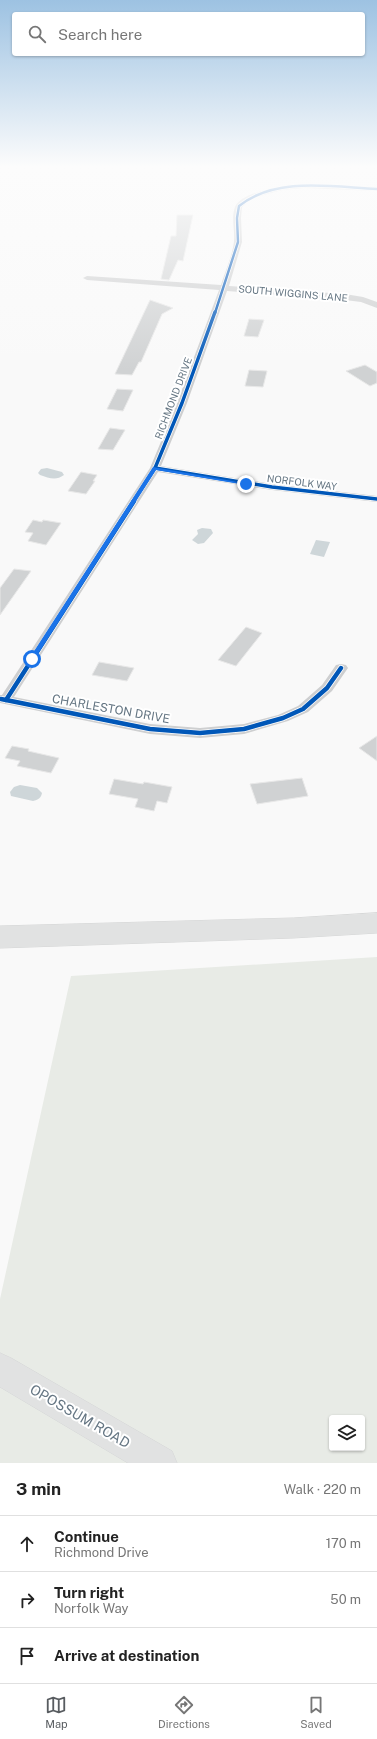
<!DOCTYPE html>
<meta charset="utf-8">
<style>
body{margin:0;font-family:"Public Sans",sans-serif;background:#f6f6f6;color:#222}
.controls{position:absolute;right:12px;bottom:12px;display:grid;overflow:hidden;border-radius:4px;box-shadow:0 1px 3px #0004}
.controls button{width:36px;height:36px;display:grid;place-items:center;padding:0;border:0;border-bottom:1px solid #e0e0e0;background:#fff;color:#222;font:20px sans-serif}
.stop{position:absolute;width:12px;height:12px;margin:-9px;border:3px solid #1a73e8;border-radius:50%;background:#fff}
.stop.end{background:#1a73e8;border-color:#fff;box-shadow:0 1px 4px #0008}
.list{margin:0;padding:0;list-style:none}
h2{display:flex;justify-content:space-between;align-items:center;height:52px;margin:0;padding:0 16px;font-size:17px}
h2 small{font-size:13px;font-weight:400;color:#767676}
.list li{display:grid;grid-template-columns:26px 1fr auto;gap:12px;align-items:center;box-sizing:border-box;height:56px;padding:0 16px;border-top:1px solid #e0e0e0}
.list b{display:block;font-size:15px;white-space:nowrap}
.list p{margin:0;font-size:13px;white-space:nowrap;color:#767676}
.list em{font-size:13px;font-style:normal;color:#767676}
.icon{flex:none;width:22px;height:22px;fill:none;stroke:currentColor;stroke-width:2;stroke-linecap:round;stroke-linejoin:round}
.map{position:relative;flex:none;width:377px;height:1463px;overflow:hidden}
.search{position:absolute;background:#fff;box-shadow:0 1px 3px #0004;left:12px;right:12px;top:12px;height:44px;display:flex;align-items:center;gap:10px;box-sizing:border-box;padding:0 14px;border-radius:4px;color:#767676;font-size:15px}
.sheet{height:220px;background:#fff}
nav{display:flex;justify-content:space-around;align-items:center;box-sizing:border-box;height:56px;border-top:1px solid #e0e0e0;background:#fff;font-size:11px;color:#767676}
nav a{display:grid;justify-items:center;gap:2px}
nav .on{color:#585c60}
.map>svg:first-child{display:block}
.green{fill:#e8ebe6;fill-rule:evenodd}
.water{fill:#ced6d9}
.building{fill:#d0d2d3;stroke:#e8e8e8}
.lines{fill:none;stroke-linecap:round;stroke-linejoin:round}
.secondary-casing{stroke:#d5d6d7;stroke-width:1}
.highway-casing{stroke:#d5d6d6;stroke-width:1}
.street{fill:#cecfd0;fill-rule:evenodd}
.secondary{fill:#e1e2e2;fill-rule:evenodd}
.highway{fill:#e1e2e2;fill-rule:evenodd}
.cycleway-far2-casing{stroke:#fff;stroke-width:4}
.cycleway-far1-casing{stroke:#fff;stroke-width:5}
.cycleway-casing{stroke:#fff;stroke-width:6}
.cycleway-far2{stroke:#0057b8;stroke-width:2.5}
.cycleway-far1{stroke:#0057b8;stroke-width:3.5}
.cycleway{stroke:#0057b8;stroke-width:4.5}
.route{fill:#1a73e8}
.labels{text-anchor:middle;stroke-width:4;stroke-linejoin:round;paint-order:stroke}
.far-street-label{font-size:10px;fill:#657683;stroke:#fff}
.street-label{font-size:12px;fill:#657683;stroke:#fff}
.near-street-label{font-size:14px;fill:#657683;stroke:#fff}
</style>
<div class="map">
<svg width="377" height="1463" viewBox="0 0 377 1463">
<rect width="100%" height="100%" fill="#f9f9f9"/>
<path class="green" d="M377 957V1463H0V1299L71 976ZM332 1418H362V1448H332Z"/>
<g class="water">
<path d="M47 468 62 472 64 475C56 481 49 478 40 475L38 473 41 469Z"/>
<polygon points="202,528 211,529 213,533 204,543 198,544 192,540 198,534 197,530"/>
<polygon points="316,540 330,542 324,557 310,554"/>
<path d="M20 785 37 788 42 793C41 798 38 800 33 801L11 796 10 792 14 787Z"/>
</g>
<g class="building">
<polygon points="177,215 193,215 183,261 178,260 169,280 161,279 171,236 176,236"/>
<polygon points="150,300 173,308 162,314 141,362 139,362 132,375 115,374"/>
<polygon points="249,319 264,320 258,337 244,336"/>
<polygon points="365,365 377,372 377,383 370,386 346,371"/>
<polygon points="249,370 267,371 263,387 245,386"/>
<polygon points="117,389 133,390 123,411 107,409"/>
<polygon points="110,428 125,430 113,450 98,449"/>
<polygon points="81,472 97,475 93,481 95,481 86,494 68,491"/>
<polygon points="33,520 42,522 43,520 61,523 46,545 28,541 33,533 25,532"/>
<polygon points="14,569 31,571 0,615 0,588"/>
<polygon points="246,627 262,633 236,666 218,660"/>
<polygon points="99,662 134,668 127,681 92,675"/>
<polygon points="377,736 377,761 359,748"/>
<polygon points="12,746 29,749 28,751 59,758 51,773 17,766 20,761 5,758"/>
<polygon points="302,778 308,796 257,804 250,784"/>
<polygon points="114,779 143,784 144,782 172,787 167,803 157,801 154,811 135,807 138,799 109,794"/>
</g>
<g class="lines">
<g class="secondary-casing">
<polygon id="secondary" points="0,1353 11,1358 172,1451 177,1463 128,1463 0,1387"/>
</g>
<g class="highway-casing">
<polygon id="highway" points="377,913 377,933 293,938 0,948 0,926 293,918"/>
</g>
<path class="street" d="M304 184 377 187V191L304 188 282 190 252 198 242 207 241 218 242 242 229 286 345 294 363 297 377 302V308L361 302 345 300 227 291 187 403 161 466 272 484 377 496V502L272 490 158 472 14 697 150 724 200 728 244 724 278 715 298 706 322 685 336 665 341 664 346 665 348 668 332 691 308 712 288 721 244 734 200 738 150 734 0 703V695H2L150 468 177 403 219 290 87 280 83 278 87 276 221 285C225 272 233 254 234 241 235 230 231 217 235 207 241 191 289 185 304 184Z"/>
<use href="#secondary" class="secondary"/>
<use href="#highway" class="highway"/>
<g class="cycleway-far2-casing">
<path id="cycleway-far2" d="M215 313 238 242 237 218 239 206C276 176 333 187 377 189"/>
</g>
<g class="cycleway-far1-casing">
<g id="cycleway-far1">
<polyline points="155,468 272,487 377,499"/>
<polyline points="133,502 155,468 182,403 215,312"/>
</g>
</g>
<g class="cycleway-casing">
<g id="cycleway">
<polyline points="1,699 150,729 200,733 244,729 283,718 303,709 327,688 341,668"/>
<polyline points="6,700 134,501"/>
</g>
</g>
<use href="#cycleway-far2" class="cycleway-far2"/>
<use href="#cycleway-far1" class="cycleway-far1"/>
<use href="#cycleway" class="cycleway"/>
</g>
<linearGradient id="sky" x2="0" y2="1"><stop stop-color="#9dc2e2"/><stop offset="0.45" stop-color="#fcfcfc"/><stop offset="1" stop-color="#fcfcfc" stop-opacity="0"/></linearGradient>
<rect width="377" height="370" fill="url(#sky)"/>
<polygon class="route" points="153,467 249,484 246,485 156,470 34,660 30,660 29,659"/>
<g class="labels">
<g class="far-street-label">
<text transform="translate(293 293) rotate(5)" y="4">SOUTH WIGGINS LANE</text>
<text transform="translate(173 398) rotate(-69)" y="4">RICHMOND DRIVE</text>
<text transform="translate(302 482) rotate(7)" y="4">NORFOLK WAY</text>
</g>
<g class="street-label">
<text transform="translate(111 709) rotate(10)" y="4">CHARLESTON DRIVE</text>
</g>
<g class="near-street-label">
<text transform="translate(80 1416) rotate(30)" y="5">OPOSSUM ROAD</text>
</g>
</g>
</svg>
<div class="controls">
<button><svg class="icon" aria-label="layers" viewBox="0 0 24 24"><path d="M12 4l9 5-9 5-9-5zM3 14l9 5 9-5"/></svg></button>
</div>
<div class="stop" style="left:32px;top:659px"></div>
<div class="stop end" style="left:246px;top:484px"></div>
<div class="search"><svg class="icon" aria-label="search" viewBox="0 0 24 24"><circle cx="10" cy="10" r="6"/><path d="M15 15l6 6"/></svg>Search here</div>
</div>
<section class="sheet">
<h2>3 min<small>Walk · 220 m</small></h2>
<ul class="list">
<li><svg class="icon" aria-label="ahead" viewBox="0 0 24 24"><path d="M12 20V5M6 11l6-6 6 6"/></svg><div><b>Continue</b><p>Richmond Drive</p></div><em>170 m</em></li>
<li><svg class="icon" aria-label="right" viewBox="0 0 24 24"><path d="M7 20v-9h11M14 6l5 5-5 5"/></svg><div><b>Turn right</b><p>Norfolk Way</p></div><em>50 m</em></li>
<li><svg class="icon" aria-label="arrive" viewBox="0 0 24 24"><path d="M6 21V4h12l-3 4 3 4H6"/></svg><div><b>Arrive at destination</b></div></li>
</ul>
</section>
<nav>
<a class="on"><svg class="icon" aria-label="map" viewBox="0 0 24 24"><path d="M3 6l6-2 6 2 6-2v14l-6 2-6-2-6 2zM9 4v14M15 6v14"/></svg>Map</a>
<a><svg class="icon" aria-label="directions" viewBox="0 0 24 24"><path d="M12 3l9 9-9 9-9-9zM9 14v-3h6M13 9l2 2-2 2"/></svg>Directions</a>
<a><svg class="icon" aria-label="saved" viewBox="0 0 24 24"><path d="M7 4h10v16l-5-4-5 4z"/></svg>Saved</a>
</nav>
